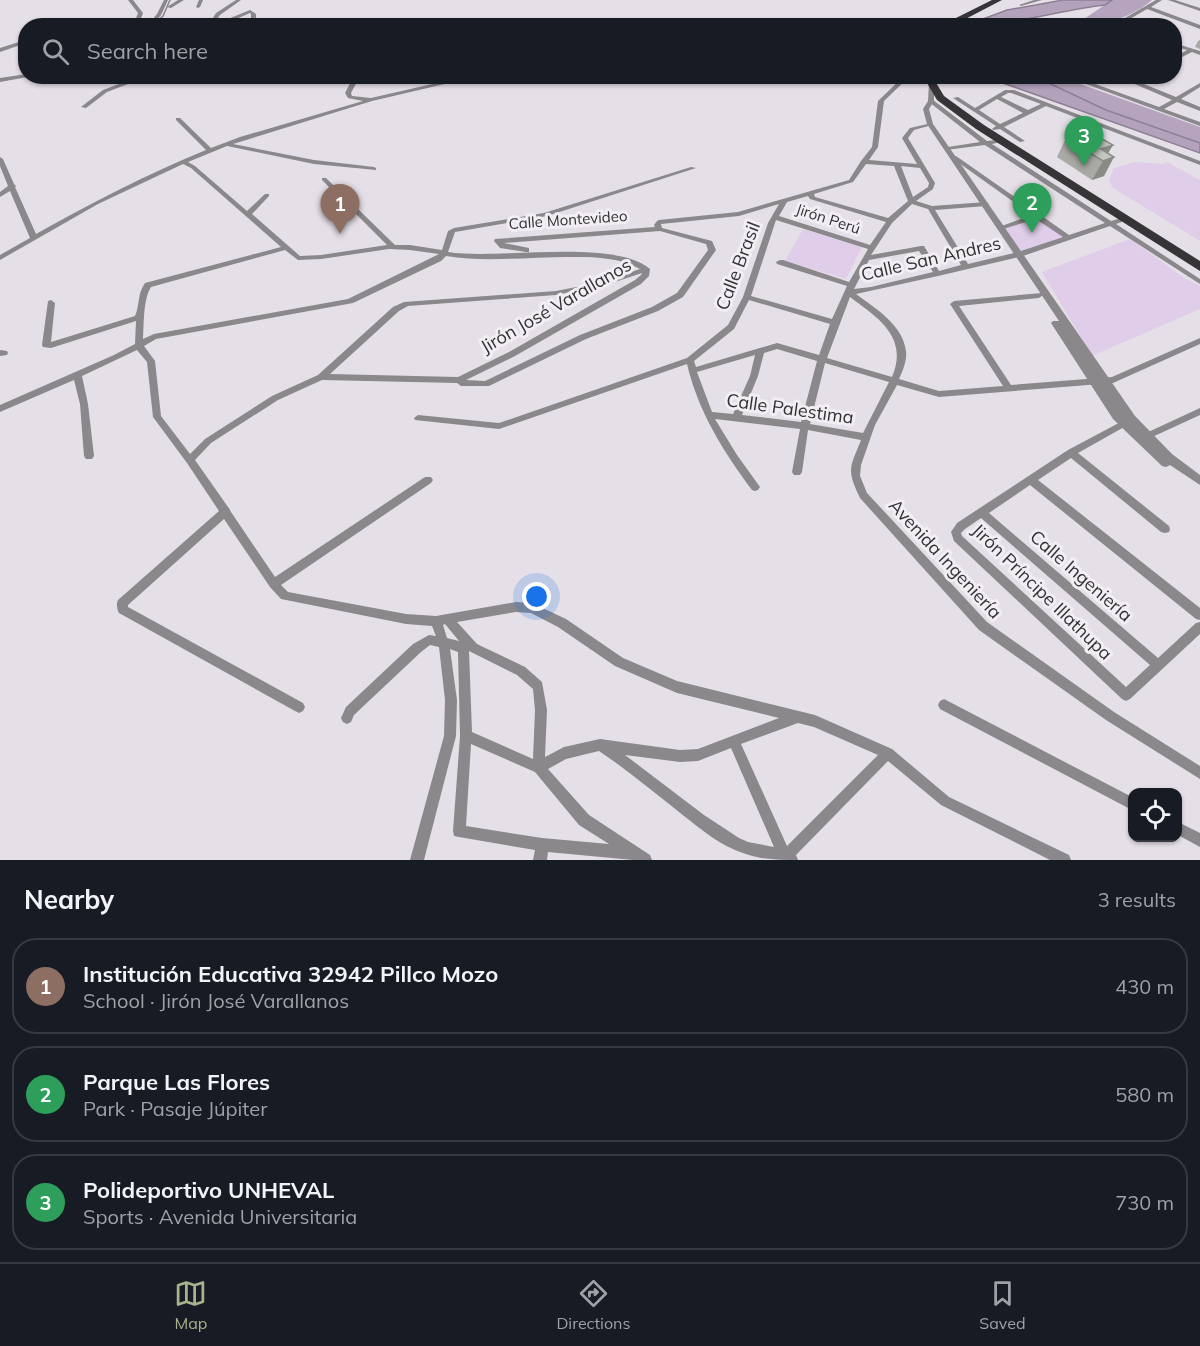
<!DOCTYPE html>
<meta charset="utf-8">
<style>
body{margin:0;font-family:Mulish,sans-serif;background:#242831;color:#f1f3f6}
.controls{position:absolute;right:18px;bottom:18px;display:grid;overflow:hidden;border-radius:12px;box-shadow:0 2px 4px #0004}
.controls button{width:54px;height:54px;display:grid;place-items:center;padding:0;border:0;border-bottom:2px solid #363941;background:#171b24;color:#f1f3f6;font:30px sans-serif}
.you{position:absolute;left:537px;top:597px;width:21px;height:21px;margin:-15px;border:4px solid #fff;border-radius:50%;background:#1a73e8;box-shadow:0 0 0 9px #1a73e833}
.badge{display:grid;place-items:center;width:39px;height:39px;border-radius:50%;background:#a8b28d;color:#fff;font-size:20px;font-weight:700}
.pin{position:absolute;translate:-50% -50px;filter:drop-shadow(0 2px 3px #0008)}
.pin::after{content:'';position:absolute;top:32px;width:21px;height:18px;background:inherit;clip-path:polygon(0 0,100% 0,50% 100%)}
.list{margin:0;padding:0;list-style:none}
h2{display:flex;justify-content:space-between;align-items:center;height:78px;margin:0;padding:0 24px;font-size:26px}
h2 small{font-size:20px;font-weight:400;color:#9ea1a6}
.list li{display:grid;grid-template-columns:39px 1fr auto;gap:18px;align-items:center;box-sizing:border-box;height:96px;margin:0 12px 12px;padding:0 12px;border:2px solid #363941;border-radius:24px}
.list b{display:block;font-size:22px;white-space:nowrap}
.list p{margin:0;font-size:20px;white-space:nowrap;color:#9ea1a6}
.list em{font-size:20px;font-style:normal;color:#9ea1a6}
.icon{flex:none;width:33px;height:33px;fill:none;stroke:currentColor;stroke-width:2;stroke-linecap:round;stroke-linejoin:round}
.map{position:relative;flex:none;width:1200px;height:860px;overflow:hidden}
.search{position:absolute;background:#171b24;box-shadow:0 2px 4px #0004;left:18px;right:18px;top:18px;height:66px;display:flex;align-items:center;gap:15px;box-sizing:border-box;padding:0 21px;border-radius:24px;color:#9ea1a6;font-size:22px}
.sheet{height:402px;background:#171b24}
nav{display:flex;justify-content:space-around;align-items:center;box-sizing:border-box;height:84px;border-top:2px solid #363941;background:#171b24;font-size:16px;color:#9ea1a6}
nav a{display:grid;justify-items:center;gap:3px}
nav .on{color:#a8b28d}
.map>svg:first-child{display:block}
.green{fill:#e0cde9}
.forest{fill:#b6a4bf}
.water{fill:#b4a2bd;stroke:#8d8094;stroke-width:1.5}
.lines{fill:none;stroke-linecap:round;stroke-linejoin:round}
.stream{stroke:#8d8094;stroke-width:1.5}
.minor{fill:#8a888b;fill-rule:evenodd}
.tertiary{fill:#8a888b;fill-rule:evenodd}
.trunk{fill:#373438;fill-rule:evenodd}
.wall{fill:#a9aaa5}
.shaded-wall{fill:#898b86}
.building{fill:#c4c6c0;stroke:#898b86;stroke-width:1.5}
.labels{text-anchor:middle;stroke-width:6;stroke-linejoin:round;paint-order:stroke}
.far-street-label{font-size:15px;fill:#323133;stroke:#f2eef4}
.street-label{font-size:18px;fill:#323133;stroke:#f2eef4}
</style>
<div class="map">
<svg width="1200" height="860" viewBox="0 0 1200 860">
<rect width="100%" height="100%" fill="#e5e0e7"/>
<g class="green">
<polygon points="1135,162 1162,164 1167,162 1200,180 1200,241 1113,188 1109,181 1114,168"/>
<polygon points="1036,218 1064,236 1018,253 1004,229"/>
<polygon points="803,229 862,247 846,279 785,261"/>
<polygon points="1130,239 1184,278 1200,286 1200,309 1092,356 1042,272"/>
</g>
<g class="forest">
<path d="M1112 0H1152C1122 25 1092 25 1054 26L1084 19Z"/>
<polygon points="1036,77 1061,77 1200,127 1200,143 1106,110"/>
</g>
<g class="water">
<path d="M1063 0H1112L1105 5C1059 10 1013 26 967 25L1007 10Z"/>
<polygon points="986,77 1036,77 1106,110 1200,143 1200,153"/>
</g>
<g class="lines">
<polyline class="stream" points="152,26 163,16 170,0"/>
<g class="minor">
<polygon points="128,0 133,0 143,13 138,26 133,26 138,13"/>
<polygon points="164,0 168,0 161,15 152,26 147,26 157,14"/>
<polygon points="178,0 184,0 171,8 167,7"/>
<polygon points="199,0 203,0 200,7 198,8 196,7"/>
<polygon points="236,0 241,0 220,15 213,25 250,10 256,14 256,26 251,26 251,14 250,13 220,26 208,26 216,13"/>
<polygon points="1034,0 1042,0 1021,6 1019,5"/>
<polygon points="1156,0 1162,0 1151,7 1200,25 1200,29 1147,9 1118,26 1111,26"/>
<polygon points="1168,0 1175,0 1200,8 1200,11"/>
<polygon points="812,21 815,23 814,24 782,26"/>
<polygon points="22,41 26,41 26,43 0,52 0,48"/>
<polygon points="1174,43 1200,51 1200,55 1192,52 1174,61 1174,58 1187,50 1174,46"/>
<polygon points="26,74 26,76 28,77 0,82 0,78"/>
<polygon points="46,76 67,76 54,81"/>
<polygon points="140,76 149,76 107,92 86,108 81,107 103,90"/>
<path d="M354 76H360L351 93 352 96 371 98 467 76H479L372 101 233 144 314 160 374 167 376 168V170L314 164 227 146 188 162 195 166 247 211 265 194H269V196L252 214 300 256 321 255 387 245 322 180V178H326L395 245H410L442 250 448 231 454 228 544 213 691 167 696 168 547 216 455 232 448 252C500 260 613 238 650 269L649 276 641 284 515 356 466 380 485 381 580 335 652 307 677 293 708 250 706 244 660 231 504 243 529 248V252H526L500 248 494 241 495 239 655 227 654 225 657 221 659 220 738 212 849 180 861 161 872 147 878 101 904 76H910L884 101 878 147 869 160 917 164 902 138 910 128 932 123V125L914 130 908 138 935 183 933 189 916 201 932 206 986 202 989 204 986 206 935 210 968 264 1018 252 1063 237 1036 219 1003 229H999V227L1032 215 952 158V156H956L1069 235 1105 223 985 145 946 150 945 149 948 147 980 142 929 102V100H933L987 141 1006 139V141L992 144 1111 221 1125 217 1127 218V220L1116 224 1200 279V284L1110 226 1023 256 938 276 856 294C875 308 903 325 906 351 907 361 903 370 899 379L939 391 1003 386 950 304 954 301 1042 293 1043 295 1039 298 959 306 1011 385 1112 377 1200 338V344L1113 383 939 397 897 385 875 425 861 465 860 476 867 493 987 622 1114 712 1200 766V779L1106 720 979 630 860 498C846 469 850 468 861 440L808 430 802 472 800 475H794L792 472 800 429 715 419 737 455 760 487 758 490 755 491 752 490C723 451 698 411 687 364L499 429 415 420 414 418 418 415 499 423 687 358 728 325 743 297 768 223 779 204 739 216 661 224 662 228 712 241 716 250 683 297 658 311 586 339 489 386H461L457 383 322 380 278 400 211 443 195 460 228 507 229 508 231 512 275 577 425 477H431L433 480 431 483 281 585 288 592 406 614 436 616 516 602 532 603 566 619 623 658 677 681 815 715 892 749 949 797 1069 855 1071 860H1050L941 805 888 761 796 855 798 860C779 860 761 860 743 853 721 846 702 830 684 816 656 794 629 771 599 751L566 759 548 769 589 815 650 855 652 860H633L548 852 547 860H533L535 850 459 837 454 836 453 831 460 736 458 652 450 649 457 700 456 736 424 860H410L444 736 445 700 439 647 430 645 421 652 354 715 351 722 347 724 343 722 341 718 346 707 413 644 429 635 436 636 432 626 406 624 281 599 270 587 224 519 128 605V607L303 703 305 707 303 711 299 713 295 711 119 613C117 609 116 604 118 600L219 511 187 463 153 417 147 362 137 350 82 376 88 404 94 456 92 459H86L84 456 80 404 74 380 0 412V405L114 355 135 344 136 321 51 348 43 347 42 345 48 301 51 300 55 303 51 342 135 316C140 305 137 294 145 283L281 247 191 168 183 164 98 204 0 260V255L30 238 10 191 0 197V192L8 186 0 166V157L3 159 14 184 16 186 15 187 36 234C91 203 147 174 206 150L176 120V118H180L211 148 240 137 363 101 348 98 345 93ZM866 164 894 166 908 201 888 218 815 197 814 194 853 182ZM901 166 920 168 929 183 928 187 913 197ZM808 196 810 199 886 222 870 245 779 216 787 202ZM912 204 928 209 961 265 939 271 924 246H921L871 255 892 223ZM776 220 868 249 849 282 783 260H780L776 262 777 264 847 286 832 319 751 296ZM389 249 410 250 439 254 348 299 154 334 143 339C144 325 143 299 151 287L285 250 298 260 321 259ZM919 251 933 272 871 287 854 289 869 260ZM446 256C489 263 533 256 576 257 598 257 620 258 640 269L602 282 556 291 404 302 393 307 318 375 272 396 205 439 190 454 161 416 155 361 144 346 156 339 353 303 441 261ZM642 273 641 275 635 280 509 352 458 377 330 374 399 311 408 306 556 295 603 286ZM850 297C878 318 909 337 892 377L827 358ZM749 300 830 324 819 355 777 343 696 367 694 361 734 329ZM777 349 817 361 801 422 742 415 758 376 764 353ZM755 355 750 376 733 414 712 412 697 372ZM825 363 889 382 863 433 810 424ZM516 612 531 613 558 627 615 666 677 693 779 718 698 749 680 750 600 739 564 747 545 757 547 710 542 682 525 667 477 644 457 622ZM445 624 459 641 447 638 443 625ZM469 651 517 675 533 689 535 710 533 759 472 732ZM798 723 814 727 878 755 787 846 741 744ZM471 744 535 772 579 825 609 844 542 838 466 826ZM731 748 774 847 748 842 739 838 704 815 625 755 680 762 698 761Z"/>
<polygon points="1064,76 1073,76 1159,107 1172,100 1116,76 1124,76 1134,80 1140,76 1147,76 1139,82 1176,97 1200,83 1200,87 1181,99 1200,107 1200,111 1177,102 1164,109 1200,122 1200,126"/>
<path d="M1005 90H1014L1200 161V165L1046 106 1004 127 1025 141 1020 142 1000 129 993 130 992 129 996 126 953 98 958 97 975 108ZM1008 93H1011L1041 104 1028 110 1001 97ZM997 99 1023 113 1000 124 979 110Z"/>
<polygon points="0,350 7,351 8,353 7,355 0,356"/>
<polygon points="1200,408 1200,415 1150,438 1144,438 1142,436 1144,434"/>
<path d="M1130 417 1133 418 1134 420 1133 422 1078 453 1169 526 1170 529 1169 532 1165 533 1161 532 1071 458 1038 480 1200 608V620L1196 619 1030 485 989 513 1158 658 1196 623 1200 622V634L1130 699 1126 701 1122 699 954 541 951 532 957 523 1068 450ZM981 518 1150 665 1126 687 962 536 961 533 965 529Z"/>
<polygon points="944,699 1132,797 1132,810 940,709 938,705 940,701"/>
<polygon points="1178,822 1200,833 1200,847 1178,835"/>
</g>
<path class="tertiary" d="M929 83 934 84V101L929 109 933 124 1135 416 1172 454 1200 475V485L1170 465 1166 467 1162 466 1113 419 1051 323 1053 321H1059L927 124 923 109 928 101ZM1063 327 1123 416 1121 413Z"/>
<g class="trunk">
<polygon points="992,0 1002,0 952,26 940,26"/>
<polygon points="923,76 932,76 944,96 984,125 1200,261 1200,271 976,129 937,100"/>
</g>
</g>
<g class="wall">
<polygon points="1200,40 1200,49 1195,47 1198,41"/>
<polygon points="1066,138 1113,145 1108,153 1104,176 1092,180 1057,157"/>
</g>
<polygon class="shaded-wall" points="1113,145 1104,160 1114,157 1104,176 1092,180 1103,161 1101,149"/>
<polygon class="building" points="1076,135 1084,140 1097,136 1113,145 1101,149 1114,157 1103,161 1066,138"/>
<g class="labels">
<g class="far-street-label">
<text transform="translate(828 219) rotate(18)" y="5">Jirón Perú</text>
<text transform="translate(568 220) rotate(-4)" y="5">Calle Montevideo</text>
</g>
<g class="street-label">
<text transform="translate(931 259) rotate(-13)" y="6">Calle San Andres</text>
<text transform="translate(738 266) rotate(-69)" y="6">Calle Brasil</text>
<text transform="translate(556 306) rotate(-30)" y="6">Jirón José Varallanos</text>
<text transform="translate(790 409) rotate(8)" y="6">Calle Palestima</text>
<text transform="translate(945 559) rotate(47)" y="6">Avenida Ingeniería</text>
<text transform="translate(1081 576) rotate(41)" y="6">Calle Ingeniería</text>
<text transform="translate(1042 592) rotate(44)" y="6">Jirón Príncipe Illathupa</text>
</g>
</g>
</svg>
<div class="controls">
<button><svg class="icon" aria-label="locate" viewBox="0 0 24 24"><circle cx="12" cy="12" r="6"/><path d="M12 2v4M12 18v4M2 12h4M18 12h4"/></svg></button>
</div>
<div class="you"></div>
<div class="pin badge" style="left:340px;top:234px;background:#8d6e63">1</div>
<div class="pin badge" style="left:1032px;top:233px;background:#2e9e5b">2</div>
<div class="pin badge" style="left:1084px;top:166px;background:#2e9e5b">3</div>
<div class="search"><svg class="icon" aria-label="search" viewBox="0 0 24 24"><circle cx="10" cy="10" r="6"/><path d="M15 15l6 6"/></svg>Search here</div>
</div>
<section class="sheet">
<h2>Nearby<small>3 results</small></h2>
<ul class="list">
<li><span class="badge" style="background:#8d6e63">1</span><div><b>Institución Educativa 32942 Pillco Mozo</b><p>School · Jirón José Varallanos</p></div><em>430 m</em></li>
<li><span class="badge" style="background:#2e9e5b">2</span><div><b>Parque Las Flores</b><p>Park · Pasaje Júpiter</p></div><em>580 m</em></li>
<li><span class="badge" style="background:#2e9e5b">3</span><div><b>Polideportivo UNHEVAL</b><p>Sports · Avenida Universitaria</p></div><em>730 m</em></li>
</ul>
</section>
<nav>
<a class="on"><svg class="icon" aria-label="map" viewBox="0 0 24 24"><path d="M3 6l6-2 6 2 6-2v14l-6 2-6-2-6 2zM9 4v14M15 6v14"/></svg>Map</a>
<a><svg class="icon" aria-label="directions" viewBox="0 0 24 24"><path d="M12 3l9 9-9 9-9-9zM9 14v-3h6M13 9l2 2-2 2"/></svg>Directions</a>
<a><svg class="icon" aria-label="saved" viewBox="0 0 24 24"><path d="M7 4h10v16l-5-4-5 4z"/></svg>Saved</a>
</nav>
